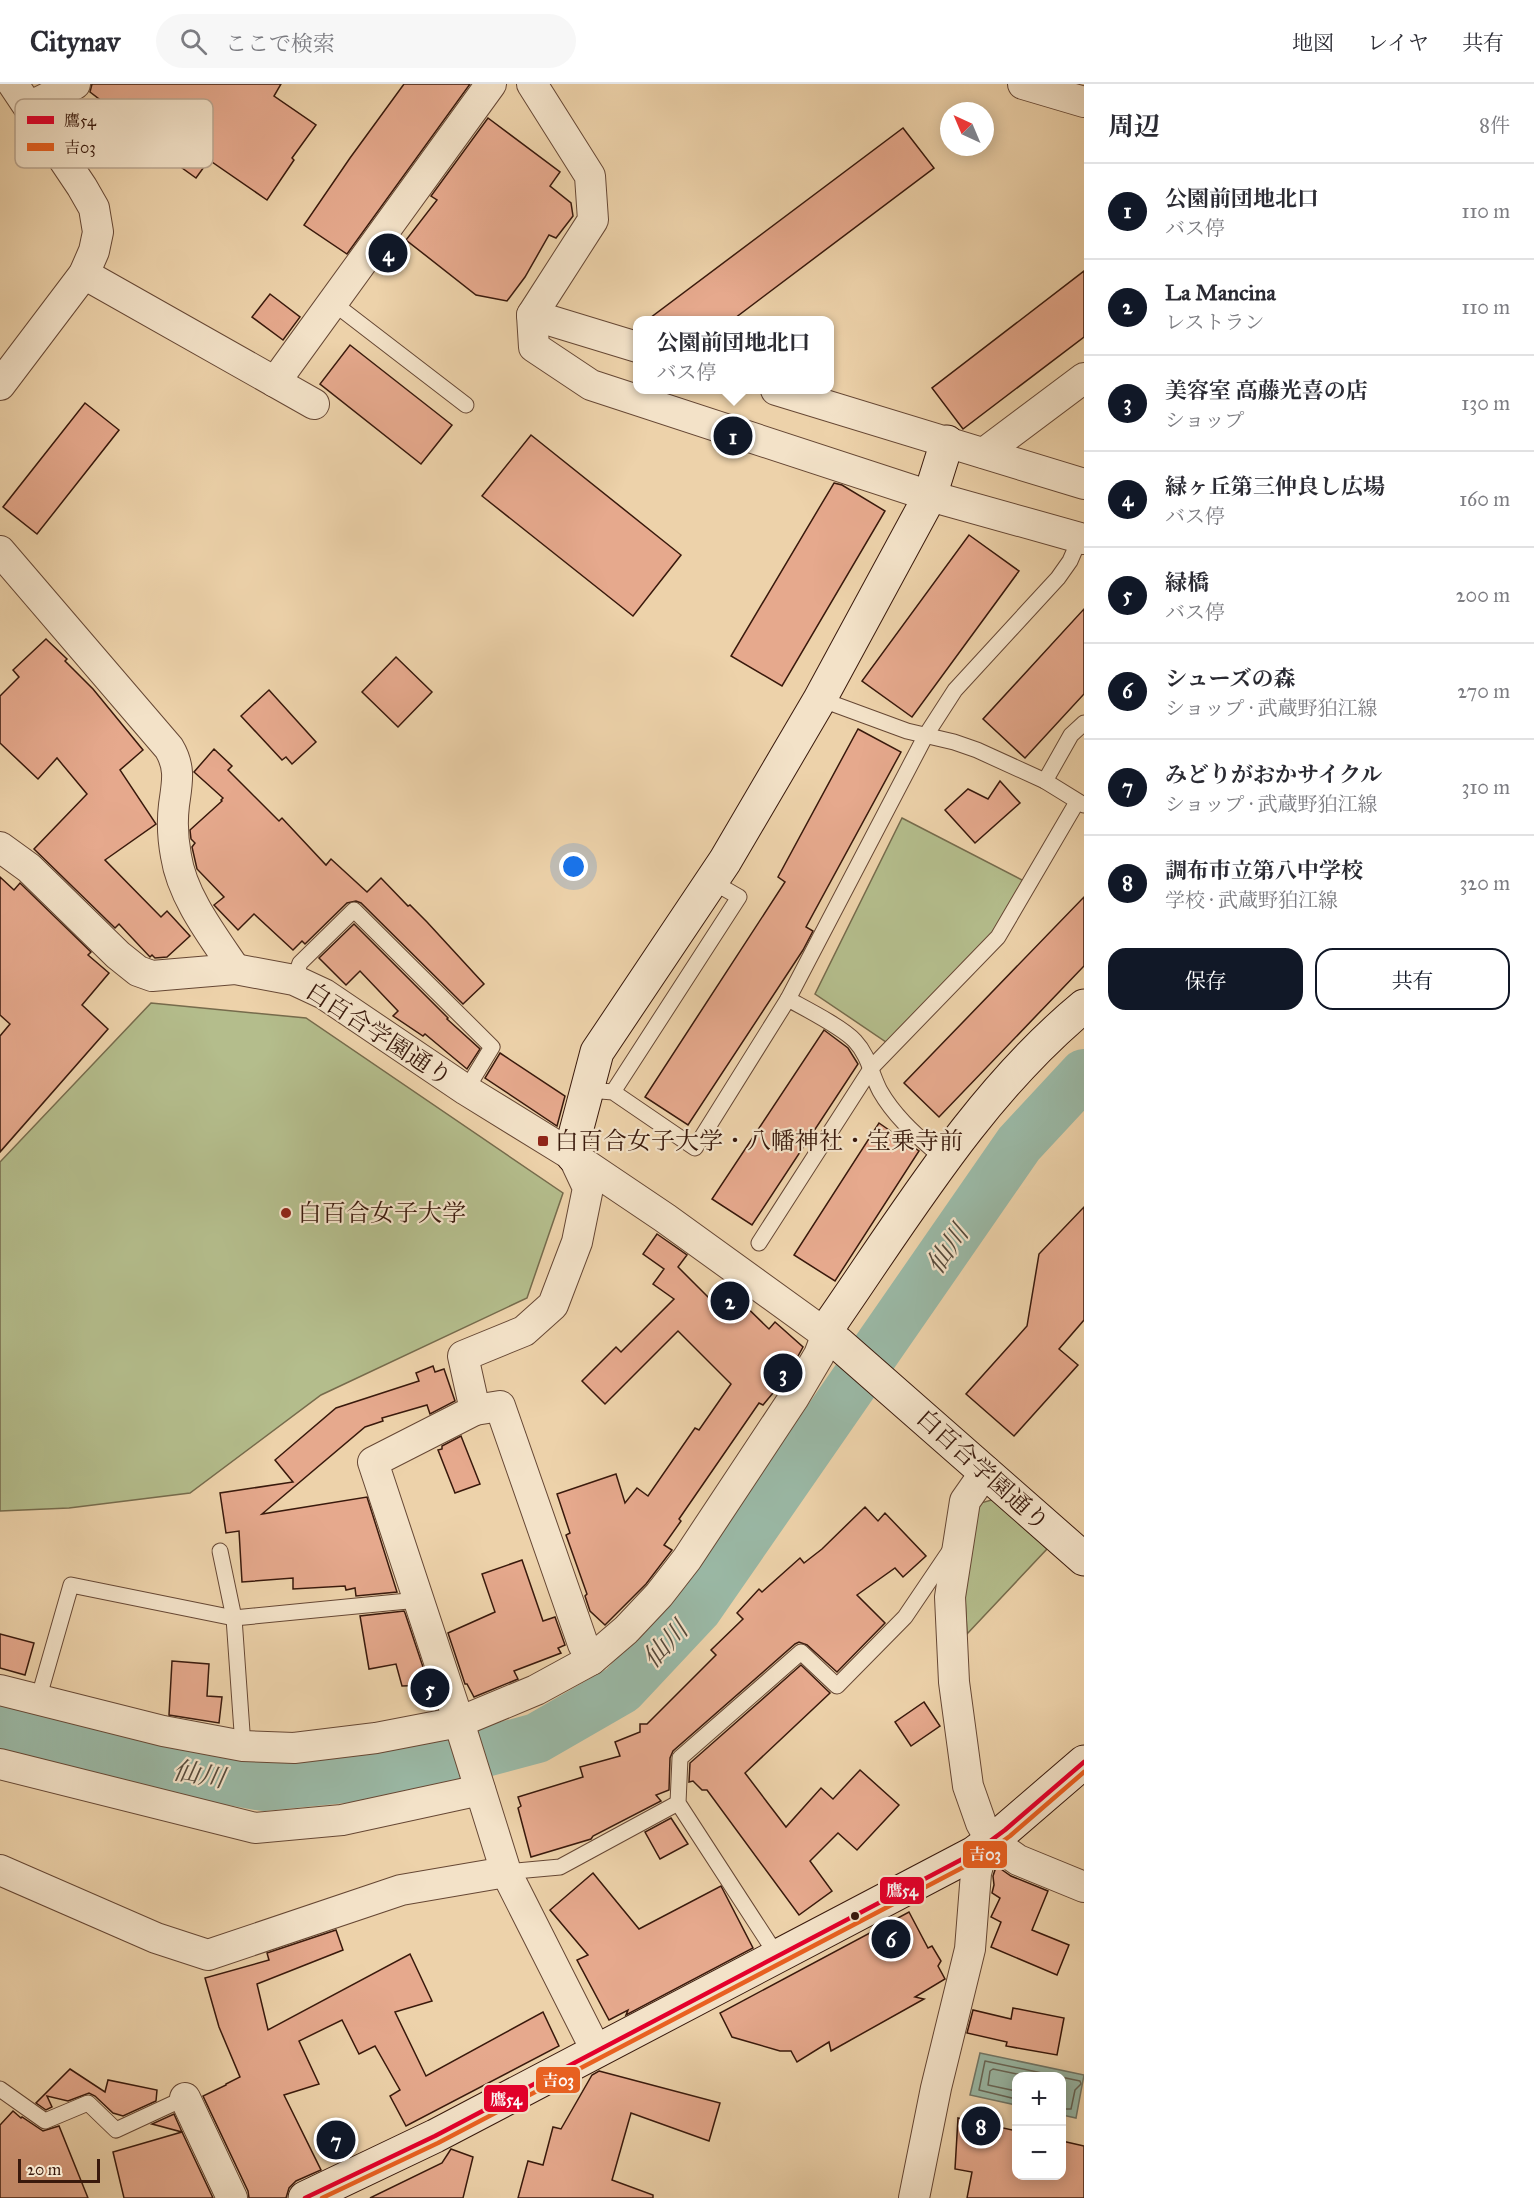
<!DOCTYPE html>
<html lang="ja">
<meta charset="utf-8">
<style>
body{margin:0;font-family:"IM FELL Great Primer","Noto Serif JP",serif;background:#f7f7f7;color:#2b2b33}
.controls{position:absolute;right:18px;bottom:18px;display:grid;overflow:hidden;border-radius:12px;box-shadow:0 3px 15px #0003}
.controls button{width:54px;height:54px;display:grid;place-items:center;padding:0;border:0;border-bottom:2px solid #e1e1e2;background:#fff;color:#2b2b33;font:30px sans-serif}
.compass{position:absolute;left:940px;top:18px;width:54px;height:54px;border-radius:50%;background:#fff;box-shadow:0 3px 15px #0003;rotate:316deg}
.scale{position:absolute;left:18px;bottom:15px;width:82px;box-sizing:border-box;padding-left:6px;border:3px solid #39190c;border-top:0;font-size:16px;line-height:21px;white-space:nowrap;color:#39190c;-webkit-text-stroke:4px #f3e2c8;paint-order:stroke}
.you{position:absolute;left:574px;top:783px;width:21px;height:21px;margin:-15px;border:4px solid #fff;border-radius:50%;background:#1a73e8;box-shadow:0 0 0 9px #1a73e833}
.badge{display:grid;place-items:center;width:39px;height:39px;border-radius:50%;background:#111827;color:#fff;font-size:20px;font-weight:700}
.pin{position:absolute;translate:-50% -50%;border:3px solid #fff;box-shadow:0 2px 6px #0006}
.popup{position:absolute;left:633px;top:232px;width:201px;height:78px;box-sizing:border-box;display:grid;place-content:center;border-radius:12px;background:#fff;filter:drop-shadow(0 2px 4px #0005);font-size:20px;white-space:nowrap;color:#7c7c81}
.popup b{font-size:22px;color:#2b2b33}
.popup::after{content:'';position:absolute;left:50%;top:100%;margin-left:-12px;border:12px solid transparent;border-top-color:#fff}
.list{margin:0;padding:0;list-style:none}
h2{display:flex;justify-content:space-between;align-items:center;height:78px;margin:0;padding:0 24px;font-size:26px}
h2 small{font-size:20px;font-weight:400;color:#7c7c81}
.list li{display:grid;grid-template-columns:39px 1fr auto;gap:18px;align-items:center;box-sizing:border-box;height:96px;padding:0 24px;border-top:2px solid #e1e1e2}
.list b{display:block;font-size:22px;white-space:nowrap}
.list p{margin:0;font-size:20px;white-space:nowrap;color:#7c7c81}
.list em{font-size:20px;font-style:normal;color:#7c7c81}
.actions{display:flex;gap:12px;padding:18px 24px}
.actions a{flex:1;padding:14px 0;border:2px solid #111827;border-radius:18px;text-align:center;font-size:21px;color:#111827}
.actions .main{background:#111827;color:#fff}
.icon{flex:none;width:33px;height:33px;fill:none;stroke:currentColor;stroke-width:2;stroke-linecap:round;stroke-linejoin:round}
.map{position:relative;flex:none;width:1084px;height:2114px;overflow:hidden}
header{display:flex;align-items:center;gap:36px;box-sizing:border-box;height:84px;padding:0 30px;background:#fff;border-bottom:2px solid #e1e1e2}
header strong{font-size:28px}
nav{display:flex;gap:33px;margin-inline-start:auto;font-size:21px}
.search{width:420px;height:54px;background:#f7f7f7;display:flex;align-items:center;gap:15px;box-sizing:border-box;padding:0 21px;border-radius:33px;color:#7c7c81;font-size:22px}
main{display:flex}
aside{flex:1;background:#fff}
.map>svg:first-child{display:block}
.green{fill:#b4bd8c;stroke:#766b4c;stroke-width:1.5}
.water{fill:#9ab8a5;stroke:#737868;stroke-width:1.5}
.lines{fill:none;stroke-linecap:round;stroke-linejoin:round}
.shore{stroke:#6a6858;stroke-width:1.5}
.river{stroke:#9ab8a5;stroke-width:50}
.building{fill:#e6a98d;stroke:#39190c;stroke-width:1.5}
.lane-casing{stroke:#664734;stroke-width:17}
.street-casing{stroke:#664734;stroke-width:32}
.secondary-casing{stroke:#39190c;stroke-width:35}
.lane{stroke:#f3e2c8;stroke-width:15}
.street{stroke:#f3e2c8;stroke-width:30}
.secondary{stroke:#f3e2c8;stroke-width:33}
.bus-1-casing{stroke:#f3e2c8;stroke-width:9}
.bus-2-casing{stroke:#f3e2c8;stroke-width:9}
.bus-1{stroke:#e4002b;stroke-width:4.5}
.bus-2{stroke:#e96121;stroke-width:4.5}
.poi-dot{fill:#8f2418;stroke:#f3e2c8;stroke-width:2}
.bus-dot{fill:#39190c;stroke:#f3e2c8;stroke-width:2}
.labels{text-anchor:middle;stroke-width:4.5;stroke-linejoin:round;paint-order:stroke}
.street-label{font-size:24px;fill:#39190c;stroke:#f3e2c8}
.poi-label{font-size:24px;fill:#39190c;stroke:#f3e2c8;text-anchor:start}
.water-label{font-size:26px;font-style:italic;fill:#56493a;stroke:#f3e2c8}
.key{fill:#f3e2c8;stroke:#bba690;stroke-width:1.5}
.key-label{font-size:16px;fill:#39190c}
.line-badge{stroke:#f3e2c8;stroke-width:2}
.badge-label{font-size:16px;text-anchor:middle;font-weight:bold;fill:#fff}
</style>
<header>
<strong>Citynav</strong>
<div class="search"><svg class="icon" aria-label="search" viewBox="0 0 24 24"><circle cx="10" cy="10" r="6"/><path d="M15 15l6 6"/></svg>ここで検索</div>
<nav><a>地図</a><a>レイヤ</a><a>共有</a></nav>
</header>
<main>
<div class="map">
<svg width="1084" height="2114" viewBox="0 0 1084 2114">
<rect width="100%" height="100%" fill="#edd2aa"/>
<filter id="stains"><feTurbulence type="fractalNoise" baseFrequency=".00333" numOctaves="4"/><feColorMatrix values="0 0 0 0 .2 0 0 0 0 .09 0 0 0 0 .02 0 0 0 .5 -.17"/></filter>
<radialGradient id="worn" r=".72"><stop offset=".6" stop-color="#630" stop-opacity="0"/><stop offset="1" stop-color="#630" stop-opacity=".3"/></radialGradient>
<g class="green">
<polygon points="902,734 1026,798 1009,834 886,958 815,910"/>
<polygon points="151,919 306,934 563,1109 527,1214 321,1311 190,1409 69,1424 0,1427 0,1078"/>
<polygon points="995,1415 1047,1465 967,1550 964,1496 977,1420"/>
</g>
<polygon class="water" points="980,1969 1084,1991 1076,2034 1062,2031 1062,1992 1016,1992 1016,2021 970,2011"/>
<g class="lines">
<g class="shore">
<polyline points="1016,2007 988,2001 990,1987 993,1985 1027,1992"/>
<polyline points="1016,2015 979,2006 985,1977 1080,1997 1081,2000 1075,2006 1071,2025 1062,2025"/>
</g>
<polyline class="river" points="0,1643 147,1681 263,1702 414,1687 537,1654 622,1605 697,1525 1019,1060 1084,990"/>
</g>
<g class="building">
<polygon points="92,0 281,0 274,12 316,41 292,74 294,76 267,116 209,76 196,94 157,66 145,83 82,39 99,15 90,8"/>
<polygon points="404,0 470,0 347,170 304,141 350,74"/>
<polygon points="488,34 560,88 550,102 571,119 573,132 556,154 549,151 525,193 507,217 476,211 406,156 437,116 431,112"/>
<polygon points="903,44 934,84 731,237 646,237"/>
<polygon points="1084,187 1084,253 963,345 932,304"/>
<polygon points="270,210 300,233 283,256 252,233"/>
<polygon points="350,261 452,341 421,380 320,300"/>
<polygon points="85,319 119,346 37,450 3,423"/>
<polygon points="531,351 681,471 633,532 482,412"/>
<polygon points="834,399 842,401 885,427 782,602 731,572"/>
<polygon points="969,451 1019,487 912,633 862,597"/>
<polygon points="1084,525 1084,610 1025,674 983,635"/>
<polygon points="46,555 67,575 65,577 93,605 143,666 120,686 156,740 105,776 161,833 167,827 190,852 167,873 155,874 152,871 150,873 119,840 115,844 34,765 87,710 57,674 38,695 0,659 0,612 19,593 13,586"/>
<polygon points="396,573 432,608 398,643 362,608"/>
<polygon points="269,606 316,658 292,680 286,673 282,676 241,632"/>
<polygon points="858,645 901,668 806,843 813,847 803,866 688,1041 645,1013 785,798 778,793"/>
<polygon points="214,665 232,682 228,686 279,737 282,734 326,781 331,775 367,808 381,794 408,822 410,821 427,838 484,900 463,920 361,819 356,817 347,819 305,860 302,857 293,866 254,830 238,846 214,821 224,813 197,785 192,763 195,759 191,755 190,746 222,717 221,716 223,714 194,688"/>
<polygon points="1000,697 1020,719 975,759 945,726 968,705 988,715"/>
<polygon points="0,793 14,806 20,799 91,868 88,871 109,889 82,921 108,945 0,1068 0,952 10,940 0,931"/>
<polygon points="1084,813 1084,882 939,1033 904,999"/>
<polygon points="354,840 448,934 447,935 480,965 467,985 425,950 423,952 393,932 398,927 360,887 346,901 319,874"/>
<polygon points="824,946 848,964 858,980 752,1141 712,1115"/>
<polygon points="500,969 565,1012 557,1042 485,994"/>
<polygon points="879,1039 919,1067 835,1197 794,1171"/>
<polygon points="1084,1123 1084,1236 1059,1265 1078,1281 1014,1352 966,1310 1027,1242 1039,1170"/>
<polygon points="657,1150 687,1171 678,1183 716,1221 730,1207 769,1245 775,1238 803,1263 787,1292 763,1321 759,1319 679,1435 681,1437 664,1461 672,1466 646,1500 605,1541 590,1527 585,1512 587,1510 566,1451 570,1449 557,1410 616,1390 625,1419 637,1404 648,1412 695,1344 699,1346 731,1300 678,1247 605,1320 582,1297 616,1263 621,1268 674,1215 653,1200 664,1185 643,1170"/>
<polygon points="433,1282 435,1288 444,1285 455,1317 430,1330 427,1321 382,1334 383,1337 365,1343 262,1430 367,1413 397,1508 356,1512 355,1504 346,1506 345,1502 293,1505 293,1494 242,1498 239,1447 226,1449 220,1409 293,1398 275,1376 336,1324 419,1297 416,1289"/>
<polygon points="461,1352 480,1400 455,1409 438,1366 442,1365 442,1362"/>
<polygon points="865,1423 878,1437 885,1429 926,1472 903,1493 895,1484 857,1511 885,1539 837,1588 807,1561 799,1558 795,1560 673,1667 670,1674 669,1706 656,1711 661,1717 593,1752 591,1755 531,1773 518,1724 521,1722 518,1713 583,1693 580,1683 620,1672 615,1658 640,1648 640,1640 647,1640 716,1571 711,1566 743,1535 737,1529 759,1505 762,1508 800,1474 804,1479 822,1465"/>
<polygon points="522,1476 543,1537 555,1533 565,1561 558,1564 561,1569 514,1587 518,1595 474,1613 467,1600 465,1600 448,1549 495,1528 482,1490"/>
<polygon points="404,1527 405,1529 429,1601 402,1602 396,1580 369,1585 360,1532"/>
<polygon points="0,1550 34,1559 25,1591 0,1584"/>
<polygon points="172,1577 209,1580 207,1612 222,1613 219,1639 169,1631"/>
<polygon points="801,1581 830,1609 745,1689 786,1743 821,1704 833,1715 860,1686 899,1721 857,1766 838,1749 810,1777 832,1807 799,1831 707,1706 702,1706 693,1697 689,1698 690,1679"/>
<polygon points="924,1618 940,1642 911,1662 895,1638"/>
<polygon points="671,1734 688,1760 660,1775 645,1748"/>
<polygon points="998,1783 1011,1792 1048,1807 1032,1846 1069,1861 1057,1891 991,1863 1001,1838 991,1833 1000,1814 992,1809 994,1801 993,1792 995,1786"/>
<polygon points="593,1789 639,1845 721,1802 753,1864 626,1931 628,1926 609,1936 577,1876 588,1871 550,1826"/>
<polygon points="909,1828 928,1864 932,1862 941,1877 938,1882 945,1895 915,1913 924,1915 831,1967 829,1958 797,1978 791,1967 780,1967 732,1953 720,1929"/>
<polygon points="336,1846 343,1866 257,1900 268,1946 410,1870 432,1917 395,1928 426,1992 543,1928 559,1962 406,2042 390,2012 400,2006 375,1962 359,1970 342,1936 299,1957 319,2000 284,2011 321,2086 296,2097 289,2104 286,2114 249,2114 248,2107 203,2012 226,2001 226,2000 240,1993 219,1943 205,1894 269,1876 267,1869"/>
<polygon points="1013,1924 1064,1934 1057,1971 1006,1962 1007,1958 967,1949 973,1926 1011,1935"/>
<polygon points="70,1985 105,2008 108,1996 157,2006 156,2017 123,2032 113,2029 95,2012 89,2009 68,2017 47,2012 52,2023 46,2026 36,2019"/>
<polygon points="599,1987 720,2019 709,2057 631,2029 612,2096 653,2111 653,2114 518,2114 528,2077 543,2081 553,2043 561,2045 592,1991"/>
<polygon points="13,2027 21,2034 22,2033 43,2047 59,2042 88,2114 0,2114 0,2041"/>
<polygon points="174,2030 182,2048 152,2040"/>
<polygon points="958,2034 1017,2047 1017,2091 1062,2091 1062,2057 1084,2062 1084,2114 967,2114 972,2088 955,2085"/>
<polygon points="182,2048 213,2114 124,2114 113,2068"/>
<polygon points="451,2065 473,2073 463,2114 370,2114 442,2079"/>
</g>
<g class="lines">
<g class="lane-casing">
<g id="lane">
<polyline points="332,218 466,321"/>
<polyline points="820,615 907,647 954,658 977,666 1045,697 1084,721"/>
<polyline points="1045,697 1071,651 1084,639"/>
<polyline points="294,896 300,879 354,826 492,963 466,1006"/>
<path d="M788 915C806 925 842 943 855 957 869 972 871 990 880 1007 896 1035 920 1054 943 1075"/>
<polyline points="588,1006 613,1008 695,1064 788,915 926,651 955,606 1058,494 1070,477 1080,454"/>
<polyline points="613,1008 739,813 713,798"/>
<polyline points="759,1159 872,983 998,853 1077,718"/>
<polyline points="220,1467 234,1534 243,1662"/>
<polyline points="38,1616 71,1501 234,1534 418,1516"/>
<polyline points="506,1788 560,1783 678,1719"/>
<polyline points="778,1873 678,1719 680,1674 801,1568 837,1602 905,1533 951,1465"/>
<polyline points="0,2005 45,2037 88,2019 116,2046 185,2014"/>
</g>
</g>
<g class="street-casing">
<g id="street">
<polyline points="532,0 590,92 593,136 532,231 534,263 591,301 930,412 1084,455"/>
<polyline points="1023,0 1084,18"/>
<polyline points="29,23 75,0"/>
<polyline points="84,190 314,320"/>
<polyline points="532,231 637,263"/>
<polyline points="275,298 491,0"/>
<polyline points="0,301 84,190 94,167 98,148 94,124 82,103 13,0"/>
<polyline points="776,306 1084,400"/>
<polyline points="984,369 1084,294"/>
<path d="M0 467 169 664C181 684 177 699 174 721 172 737 173 756 176 772 182 812 212 851 235 885"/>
<polyline points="0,763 29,784 118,871 138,887 152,892 235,885 294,896 324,910 466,1006 573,1072 665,1134 838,1259"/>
<polyline points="573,1072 588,1104 577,1158 553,1221 524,1247 463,1272 475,1326 373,1378 459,1638 506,1788 597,1968"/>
<polyline points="475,1326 500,1322 583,1560 591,1576"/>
<polyline points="986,1387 965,1417 950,1513 954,1598 968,1702 981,1739 991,1757 1018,1776 1084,1803"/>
<polyline points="0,1606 163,1647 243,1662 294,1664 376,1654 459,1638 536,1606 591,1576 626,1546 659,1511 687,1475 793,1315 819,1271 827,1250"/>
<polyline points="0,1680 255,1744 342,1736 480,1706"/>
<polyline points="0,1786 156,1854 208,1871 401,1806 506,1788"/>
<polyline points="185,2014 232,2114"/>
<polyline points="914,2114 936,2004 970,1865 976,1789 983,1763"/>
</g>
</g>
<g class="secondary-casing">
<g id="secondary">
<polyline points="573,1072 574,1055 597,968 725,777 820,615 930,412 947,358"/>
<path d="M827 1250 833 1236C909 1126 980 1008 1084 922"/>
<polyline points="838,1259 1084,1475"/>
<polyline points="305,2114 435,2052 974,1769 1005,1746 1084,1678"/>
</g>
</g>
<use href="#lane" class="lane"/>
<use href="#street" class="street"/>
<use href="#secondary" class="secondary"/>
<g class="bus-1-casing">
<polyline id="bus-1" points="305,2114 435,2052 974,1769 1005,1746 1084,1678"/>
</g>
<g class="bus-2-casing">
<polyline id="bus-2" points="322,2114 438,2059 977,1776 1010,1752 1084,1688"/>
</g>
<use href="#bus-1" class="bus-1"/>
<use href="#bus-2" class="bus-2"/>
</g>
<g class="poi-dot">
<rect x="537" y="1051" width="12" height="12" rx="3"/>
<circle cx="286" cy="1129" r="6"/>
</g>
<circle class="bus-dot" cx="855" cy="1832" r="5"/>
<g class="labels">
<g class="street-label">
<text transform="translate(379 950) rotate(33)" y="8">白百合学園通り</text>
<text transform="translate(983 1386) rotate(42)" y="8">白百合学園通り</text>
</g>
<g class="poi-label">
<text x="555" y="1065">白百合女子大学・八幡神社・宝乗寺前</text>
<text x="298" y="1137">白百合女子大学</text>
</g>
<g class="water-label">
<text transform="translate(947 1165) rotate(-55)" y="9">仙川</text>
<text transform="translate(665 1560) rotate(-47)" y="9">仙川</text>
<text transform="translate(199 1690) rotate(10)" y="9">仙川</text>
</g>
</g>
<rect x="15" y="15" width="198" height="69" rx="9" class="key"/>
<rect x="27" y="32" width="27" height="8" fill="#e4002b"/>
<rect x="27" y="59" width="27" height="8" fill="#e96121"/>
<g class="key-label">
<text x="64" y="42">鷹54</text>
<text x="64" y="69">吉03</text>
</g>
<g class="line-badge">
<rect x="962" y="1756" width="46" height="29" rx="6" fill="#e96121"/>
<rect x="879" y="1792" width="46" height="29" rx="6" fill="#e4002b"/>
<rect x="535" y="1982" width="46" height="28" rx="6" fill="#e96121"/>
<rect x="483" y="2000" width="46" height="29" rx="6" fill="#e4002b"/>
</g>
<g class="badge-label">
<text x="985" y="1776">吉03</text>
<text x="902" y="1812">鷹54</text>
<text x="558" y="2002">吉03</text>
<text x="506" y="2021">鷹54</text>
</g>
<rect width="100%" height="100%" filter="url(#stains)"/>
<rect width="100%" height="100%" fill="url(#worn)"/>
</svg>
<div class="controls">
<button>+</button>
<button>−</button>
</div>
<svg class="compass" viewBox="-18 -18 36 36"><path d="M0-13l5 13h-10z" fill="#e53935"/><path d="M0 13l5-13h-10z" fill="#7c7c81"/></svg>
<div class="scale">20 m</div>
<div class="you"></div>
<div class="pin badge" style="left:733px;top:352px">1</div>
<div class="popup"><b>公園前団地北口</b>バス停</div>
<div class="pin badge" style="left:730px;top:1217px">2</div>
<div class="pin badge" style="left:783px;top:1289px">3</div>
<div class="pin badge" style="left:388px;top:169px">4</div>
<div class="pin badge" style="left:430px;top:1604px">5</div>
<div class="pin badge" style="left:891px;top:1855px">6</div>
<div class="pin badge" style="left:336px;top:2056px">7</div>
<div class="pin badge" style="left:981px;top:2042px">8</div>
</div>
<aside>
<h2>周辺<small>8件</small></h2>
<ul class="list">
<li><span class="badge">1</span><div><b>公園前団地北口</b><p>バス停</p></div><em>110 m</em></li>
<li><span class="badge">2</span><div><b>La Mancina</b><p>レストラン</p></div><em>110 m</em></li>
<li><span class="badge">3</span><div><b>美容室 高藤光喜の店</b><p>ショップ</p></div><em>130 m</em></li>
<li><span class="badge">4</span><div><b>緑ヶ丘第三仲良し広場</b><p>バス停</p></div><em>160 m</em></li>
<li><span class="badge">5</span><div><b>緑橋</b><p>バス停</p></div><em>200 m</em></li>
<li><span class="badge">6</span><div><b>シューズの森</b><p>ショップ · 武蔵野狛江線</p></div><em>270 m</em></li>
<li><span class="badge">7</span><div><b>みどりがおかサイクル</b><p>ショップ · 武蔵野狛江線</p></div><em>310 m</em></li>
<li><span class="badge">8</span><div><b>調布市立第八中学校</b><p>学校 · 武蔵野狛江線</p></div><em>320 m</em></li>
</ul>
<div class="actions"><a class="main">保存</a><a>共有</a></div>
</aside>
</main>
